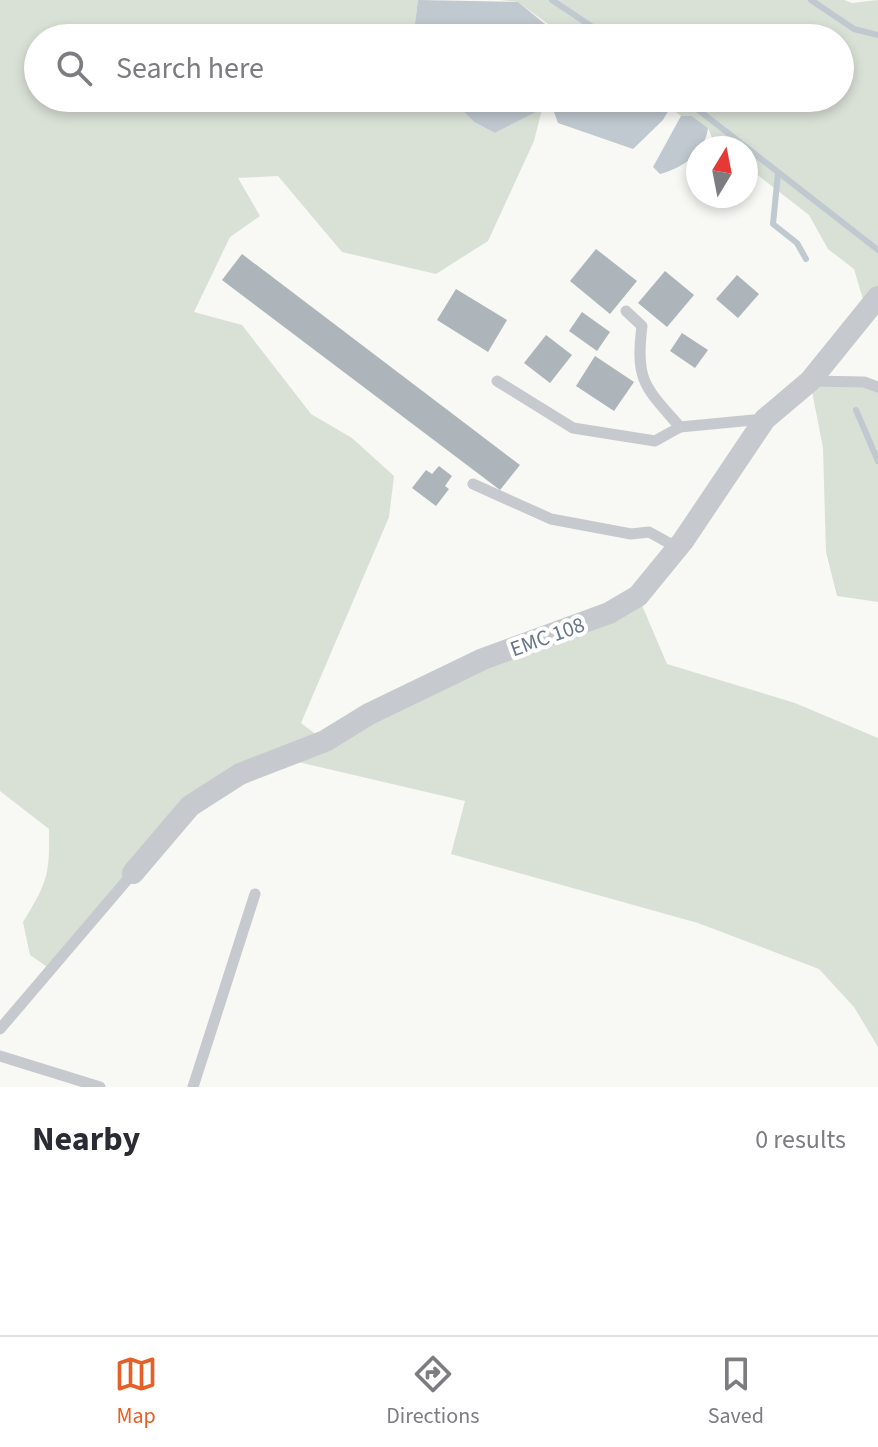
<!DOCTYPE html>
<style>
body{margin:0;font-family:"Source Sans 3",sans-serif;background:#f2f2f3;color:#2b2b33}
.compass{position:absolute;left:686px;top:136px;width:72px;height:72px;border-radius:50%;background:#fff;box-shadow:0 4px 12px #0003;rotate:10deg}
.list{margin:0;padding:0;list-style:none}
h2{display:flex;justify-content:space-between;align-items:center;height:104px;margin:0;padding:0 32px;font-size:34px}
h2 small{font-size:26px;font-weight:400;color:#7c7c81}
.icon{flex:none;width:44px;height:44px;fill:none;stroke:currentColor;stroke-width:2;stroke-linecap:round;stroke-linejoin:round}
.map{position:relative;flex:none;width:878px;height:1087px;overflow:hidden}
.search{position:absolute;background:#fff;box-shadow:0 4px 12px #0003;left:24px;right:24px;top:24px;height:88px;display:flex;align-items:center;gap:20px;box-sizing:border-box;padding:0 28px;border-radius:44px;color:#7c7c81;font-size:30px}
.sheet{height:248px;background:#fff}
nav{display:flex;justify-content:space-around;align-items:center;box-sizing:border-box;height:112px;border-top:2px solid #e1e1e2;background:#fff;font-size:22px;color:#7c7c81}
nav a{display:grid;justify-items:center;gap:4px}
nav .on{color:#e65f27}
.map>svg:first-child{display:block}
.green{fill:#d9e0d6}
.water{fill:#c0c9cf}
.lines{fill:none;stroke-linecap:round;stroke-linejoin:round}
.stream{stroke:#c0c9cf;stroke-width:6}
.building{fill:#adb4ba}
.lane{stroke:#c6c9cd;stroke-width:11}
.street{stroke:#c6c9cd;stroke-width:22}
.labels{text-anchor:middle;stroke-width:8;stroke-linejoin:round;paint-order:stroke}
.street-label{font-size:22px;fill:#677687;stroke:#fff}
</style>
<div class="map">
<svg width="878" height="1087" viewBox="0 0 878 1087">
<rect width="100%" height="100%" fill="#f8f8f5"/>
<g class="green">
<path d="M0 0H418L413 38H38V98H450L474 122 495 133 542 109 534 141 488 241 436 274 342 252 278 176 238 178 260 216 230 237 194 312 242 325 311 414 352 438 394 476 389 517 301 723 325 741 638 596 667 664 795 703 878 738V1047L854 1007 819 969 698 923 451 854 465 801 281 758 190 806 50 969 30 955 23 922C47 883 50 875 49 829L0 791Z"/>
<polygon points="500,0 844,0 852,3 878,0 878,297 867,313 854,269 828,249 809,215 746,166 746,148 729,148 713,140 708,128 692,116 681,116 658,98 840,98 840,38 567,38 518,2"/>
<polygon points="810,381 878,387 878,602 837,596 826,552 823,448"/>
</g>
<g class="water">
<polygon points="418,0 518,2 555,32 557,38 413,38"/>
<polygon points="450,98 547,98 542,109 495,133 474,122"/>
<polygon points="559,98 658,98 671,106 663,120 633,149 558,123 554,112"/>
<path d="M681 116H692L708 128C705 152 683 168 660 174L653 167Z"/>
</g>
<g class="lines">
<g class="stream">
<polyline points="552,0 609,38"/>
<polyline points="811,0 854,29 878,35"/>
<polyline points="683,98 878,250"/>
<polyline points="778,173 773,224 797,243 806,259"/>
<polyline points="856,410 878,461"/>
</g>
</g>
<g class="building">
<polygon points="596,249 637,281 610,314 570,281"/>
<polygon points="242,254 520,465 500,490 222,280"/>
<polygon points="665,271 694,295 667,327 638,303"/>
<polygon points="737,275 759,294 738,318 716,299"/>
<polygon points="456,289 507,320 488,352 437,320"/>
<polygon points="582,312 610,332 597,351 569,331"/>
<polygon points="682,333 708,350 695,368 670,351"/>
<polygon points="546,335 572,355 550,383 524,363"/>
<polygon points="595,356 634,382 614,411 576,386"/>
<polygon points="439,466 452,476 445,486 449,489 436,506 412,488 426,470 432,474"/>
</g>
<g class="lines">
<g class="lane">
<path d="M626 311 642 326C635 381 645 387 680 427L764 419"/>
<polyline points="497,381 573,428 655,441 680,427"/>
<polyline points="811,381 864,382 878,387"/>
<polyline points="473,484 551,519 631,534 649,532 678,548"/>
<polyline points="0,1029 133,873"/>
<polyline points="0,1056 100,1087"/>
<polyline points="193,1087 255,894"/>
</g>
<polyline class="street" points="133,873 190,806 240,774 325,741 369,714 483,659 609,613 638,596 683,541 765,419 810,381 878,297"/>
</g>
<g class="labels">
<g class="street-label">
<text transform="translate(547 636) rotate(-20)" y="8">EMC 108</text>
</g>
</g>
</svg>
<svg class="compass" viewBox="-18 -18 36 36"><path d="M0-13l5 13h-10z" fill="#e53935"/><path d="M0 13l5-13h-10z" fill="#7c7c81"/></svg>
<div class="search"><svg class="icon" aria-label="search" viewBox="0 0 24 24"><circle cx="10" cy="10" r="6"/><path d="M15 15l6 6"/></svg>Search here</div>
</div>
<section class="sheet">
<h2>Nearby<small>0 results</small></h2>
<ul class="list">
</ul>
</section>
<nav>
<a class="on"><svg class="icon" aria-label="map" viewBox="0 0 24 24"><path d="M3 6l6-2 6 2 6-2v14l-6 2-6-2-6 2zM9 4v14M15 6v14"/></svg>Map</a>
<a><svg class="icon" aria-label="directions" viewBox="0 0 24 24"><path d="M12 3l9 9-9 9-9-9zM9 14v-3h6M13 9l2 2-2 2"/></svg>Directions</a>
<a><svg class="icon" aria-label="saved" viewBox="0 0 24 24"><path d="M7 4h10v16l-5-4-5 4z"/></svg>Saved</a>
</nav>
